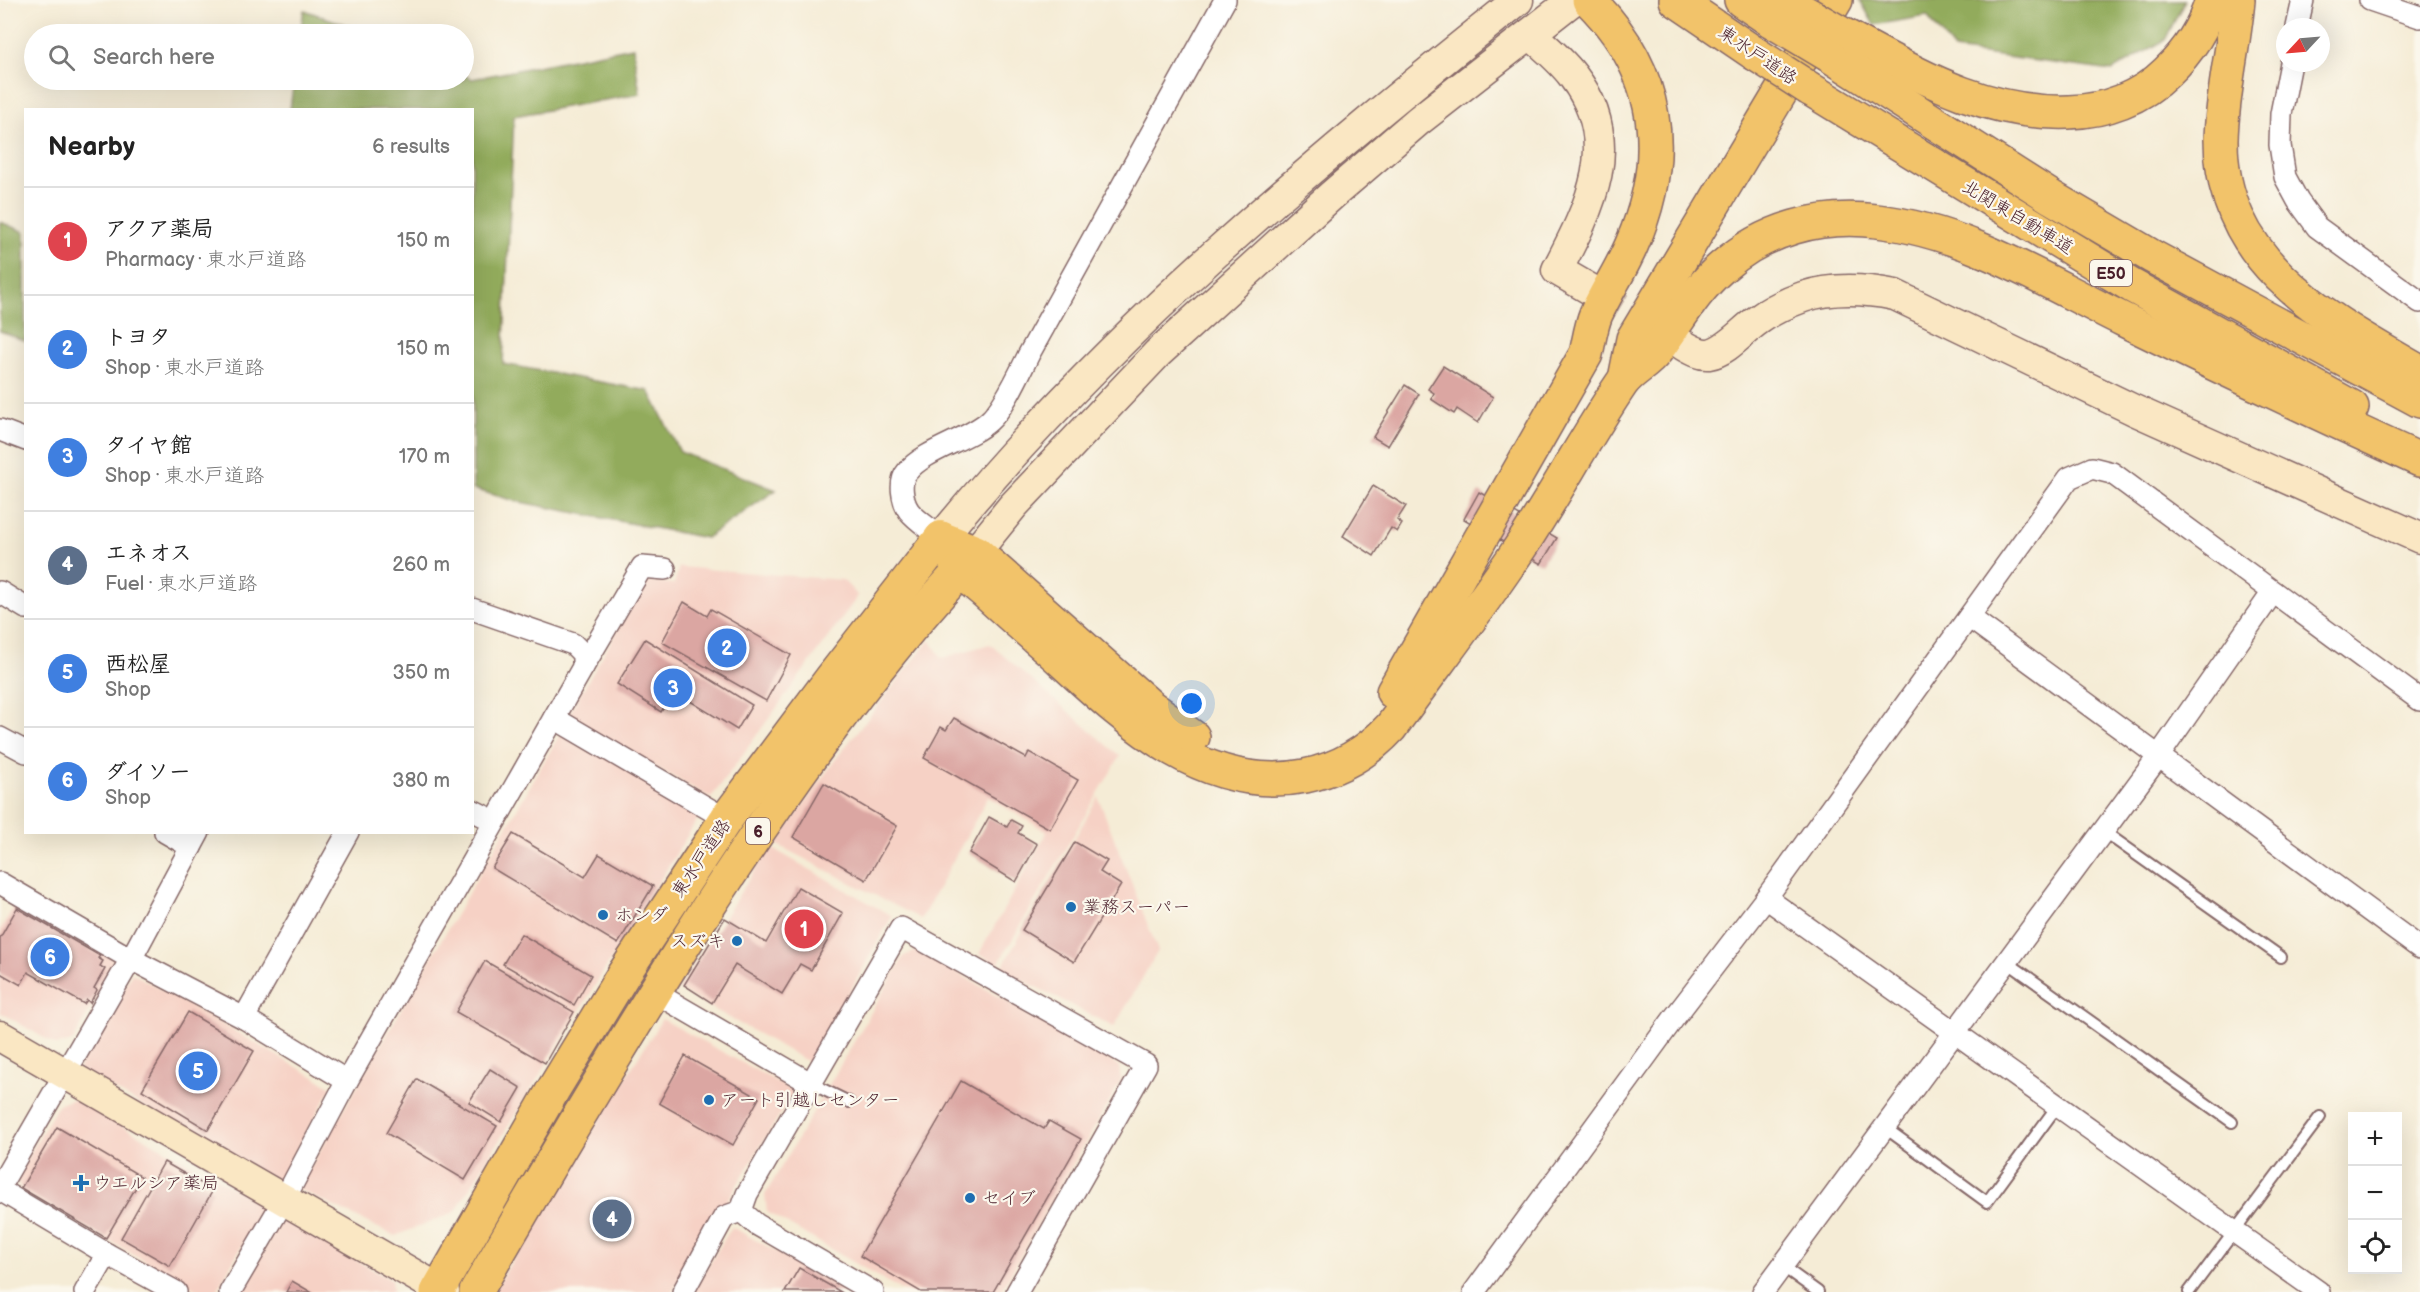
<!DOCTYPE html>
<meta charset="utf-8">
<style>
body{margin:0;font-family:"Balsamiq Sans","Klee One",sans-serif;background:#f2f2f2;color:#222}
.controls{position:absolute;right:18px;bottom:18px;display:grid;overflow:hidden;border-radius:0px;box-shadow:0 6px 24px #0002}
.controls button{width:54px;height:54px;display:grid;place-items:center;padding:0;border:0;border-bottom:2px solid #e0e0e0;background:#fff;color:#222;font:30px sans-serif}
.compass{position:absolute;left:2276px;top:18px;width:54px;height:54px;border-radius:50%;background:#fff;box-shadow:0 6px 24px #0002;rotate:244deg}
.you{position:absolute;left:1192px;top:704px;width:21px;height:21px;margin:-15px;border:4px solid #fff;border-radius:50%;background:#1a73e8;box-shadow:0 0 0 9px #1a73e833}
.badge{display:grid;place-items:center;width:39px;height:39px;border-radius:50%;background:#1f6fb2;color:#fff;font-size:20px;font-weight:700}
.pin{position:absolute;translate:-50% -50%;border:3px solid #fff;box-shadow:0 2px 6px #0006}
.list{margin:0;padding:0;list-style:none}
h2{display:flex;justify-content:space-between;align-items:center;height:78px;margin:0;padding:0 24px;font-size:26px}
h2 small{font-size:20px;font-weight:400;color:#767676}
.list li{display:grid;grid-template-columns:39px 1fr auto;gap:18px;align-items:center;box-sizing:border-box;height:108px;padding:0 24px;border-top:2px solid #e0e0e0}
.list b{display:block;font-size:22px;white-space:nowrap}
.list p{margin:0;font-size:20px;white-space:nowrap;color:#767676}
.list em{font-size:20px;font-style:normal;color:#767676}
.icon{flex:none;width:33px;height:33px;fill:none;stroke:currentColor;stroke-width:2;stroke-linecap:round;stroke-linejoin:round}
.map{position:relative;flex:none;width:2420px;height:1292px;overflow:hidden}
.search{position:absolute;background:#fff;box-shadow:0 6px 24px #0002;left:24px;top:24px;width:450px;height:66px;display:flex;align-items:center;gap:15px;box-sizing:border-box;padding:0 21px;border-radius:33px;color:#767676;font-size:22px}
.panel{position:absolute;background:#fff;box-shadow:0 6px 24px #0002;left:24px;top:108px;width:450px;height:726px;border-radius:0px}
.map>svg:first-child{display:block}
.built{fill:#f6d1c5}
.forest{fill:#92ab5c;stroke:#6e6544;stroke-width:1.5}
.building{fill:#dba6a2}
.lines{fill:none;stroke-linecap:round;stroke-linejoin:round}
.secondary-tunnel{stroke:#d3c3b4;stroke-width:30;stroke-dasharray:30 15;stroke-linecap:butt}
.lane-casing{stroke:#866767;stroke-width:14}
.street-casing{stroke:#866767;stroke-width:24}
.secondary-casing{stroke:#866767;stroke-width:33}
.highway-casing{stroke:#866767;stroke-width:36}
.lane{stroke:#fff;stroke-width:10}
.street{stroke:#fff;stroke-width:21}
.secondary{stroke:#fae7c3;stroke-width:30}
.highway{stroke:#f2c36a;stroke-width:33}
.highway-bridge-casing{stroke:#866767;stroke-width:36;stroke-linecap:butt}
.highway-bridge{stroke:#f2c36a;stroke-width:33}
.poi-dot{fill:#1f6fb2;stroke:#fbf7ec;stroke-width:2}
.labels{text-anchor:middle;stroke-width:4.5;stroke-linejoin:round;paint-order:stroke}
.shield{fill:#fbf7ec;stroke:#7f6065;stroke-width:1.5}
.shield-label{font-size:16px;font-weight:bold;fill:#4a1f2b}
.street-label{font-size:18px;fill:#4a1f2b;stroke:#fbf7ec}
.poi-label{font-size:18px;fill:#4a1f2b;stroke:#fbf7ec;text-anchor:start}
</style>
<div class="map">
<svg width="2420" height="1292" viewBox="0 0 2420 1292">
<rect width="100%" height="100%" fill="#fbf7ec"/>
<filter id="ink" filterUnits="userSpaceOnUse"><feTurbulence type="fractalNoise" baseFrequency=".0167" numOctaves="2"/><feDisplacementMap in="SourceGraphic" scale="12" xChannelSelector="R" yChannelSelector="G"/><feConvolveMatrix kernelMatrix="1 2 1 2 8 2 1 2 1" color-interpolation-filters="sRGB"/></filter>
<filter id="wash" filterUnits="userSpaceOnUse"><feTurbulence type="fractalNoise" baseFrequency=".008" numOctaves="4" result="noise"/><feDisplacementMap in="SourceGraphic" scale="24" xChannelSelector="R" yChannelSelector="G"/><feGaussianBlur stdDeviation="1.35" result="paint"/><feColorMatrix in="noise" values="0 0 0 0 0 0 0 0 0 0 0 0 0 0 0 0 0 1.4 0 .05"/><feComposite in="paint" operator="in"/></filter>
<g filter="url(#wash)">
<rect width="100%" height="100%" fill="#f5ecd6"/>
<g class="built">
<polygon points="679,567 843,580 858,596 711,798 567,717 646,581 674,584"/>
<polygon points="930,640 942,658 990,644 1120,756 998,964 979,954 1047,832 988,797 921,919 776,844 835,760"/>
<polygon points="563,729 702,812 455,1212 395,1236 298,1189"/>
<polygon points="1098,797 1158,951 1114,1027 1001,969"/>
<polygon points="770,847 892,916 810,1063 678,989"/>
<polygon points="18,900 112,958 113,968 73,1041 56,1045 0,1012 0,930"/>
<polygon points="918,950 1119,1066 1121,1081 1000,1292 905,1292 767,1212 765,1195 904,956"/>
<polygon points="132,973 332,1087 278,1182 78,1069"/>
<polygon points="662,1019 794,1091 672,1292 493,1292"/>
<polygon points="74,1099 264,1205 216,1292 201,1292 22,1192 16,1178 58,1105"/>
<polygon points="281,1218 391,1280 393,1292 240,1292"/>
<polygon points="732,1227 849,1292 692,1292"/>
</g>
<g class="forest">
<polygon points="1860,0 2185,0 2165,40 2112,71 1954,50 1927,16 1874,25"/>
<polygon points="304,10 372,34 300,34"/>
<polygon points="633,47 640,94 514,116 503,364 649,391 680,452 776,490 706,538 515,501 473,489 472,110 290,109 294,80 464,80 464,75 472,79"/>
<polygon points="0,222 25,232 25,341 0,331"/>
</g>
<g id="blocks">
<g class="building">
<polygon points="1443,366 1493,397 1478,423 1457,409 1454,414 1431,399 1434,393 1428,389"/>
<polygon points="1405,385 1419,394 1388,446 1373,437"/>
<polygon points="1373,486 1406,506 1397,520 1402,524 1397,532 1391,528 1374,556 1343,536"/>
<polygon points="1479,492 1557,538 1541,564 1464,519"/>
<polygon points="684,602 707,616 711,609 791,655 766,701 662,642"/>
<polygon points="645,639 752,705 737,730 674,691 661,712 617,684"/>
<polygon points="954,718 1026,758 1029,752 1078,780 1050,829 924,758 941,727 946,730"/>
<polygon points="824,783 897,826 866,880 793,837"/>
<polygon points="989,817 1007,827 1011,820 1022,826 1018,833 1037,844 1016,882 969,853"/>
<polygon points="513,834 585,877 599,854 653,886 618,944 492,868"/>
<polygon points="1075,842 1107,861 1100,872 1121,885 1074,962 1022,930"/>
<polygon points="798,887 843,913 811,970 800,964 782,994 735,965 712,1003 684,985 725,918 766,943"/>
<polygon points="17,908 100,956 98,958 103,961 100,966 105,969 94,988 97,990 90,1003 87,1000 84,1004 28,972 21,985 0,973 0,938"/>
<polygon points="521,934 591,975 574,1005 503,964"/>
<polygon points="485,961 574,1012 545,1063 456,1012"/>
<polygon points="188,1012 254,1051 208,1130 142,1090"/>
<polygon points="685,1056 759,1098 733,1145 659,1103"/>
<polygon points="490,1069 521,1088 501,1122 469,1102"/>
<polygon points="417,1079 497,1126 465,1180 386,1133"/>
<polygon points="961,1081 1044,1129 1049,1121 1081,1139 993,1292 921,1292 860,1256"/>
<polygon points="57,1127 142,1177 106,1238 21,1188"/>
<polygon points="164,1162 213,1190 170,1266 121,1238"/>
<polygon points="799,1268 841,1292 785,1292"/>
<polygon points="292,1281 311,1292 286,1292"/>
</g>
</g>
</g>
<g filter="url(#ink)">
<use href="#blocks" fill-opacity="0" stroke="#866767" stroke-width="1.5"/>
<g class="lines">
<polyline class="secondary-tunnel" points="1595,292 1664,334"/>
<g class="lane-casing">
<g id="lane">
<polyline points="2103,831 2281,957"/>
<polyline points="2007,962 2232,1122"/>
<polyline points="812,1084 849,1102"/>
<polyline points="1884,1127 1987,1202 2058,1105"/>
<polyline points="1782,1266 1818,1292"/>
<polyline points="2189,1292 2320,1117"/>
</g>
</g>
<g class="street-casing">
<g id="street">
<polyline points="2370,0 2420,17"/>
<polyline points="2297,27 2303,0"/>
<polyline points="2291,63 2281,114 2280,145 2285,177 2298,201 2317,227 2420,302"/>
<polyline points="0,430 26,440"/>
<path d="M941 538C931 529 917 521 909 511 902 501 899 481 907 472 924 450 968 440 989 421 1004 408 1020 372 1029 354L1225 0"/>
<polyline points="0,592 26,608"/>
<polyline points="1969,617 2420,948"/>
<polyline points="583,667 642,567 665,569"/>
<polyline points="554,718 726,819"/>
<polyline points="0,738 26,752"/>
<polyline points="472,810 494,821"/>
<polyline points="165,832 191,847"/>
<polyline points="0,883 131,959 244,1018 347,1081"/>
<polyline points="1766,898 2319,1292"/>
<polyline points="654,992 812,1084"/>
<polyline points="244,1018 348,832"/>
<polyline points="0,1186 131,959 199,832"/>
<polyline points="0,1190 107,1254 176,1292"/>
<polyline points="85,1292 107,1254"/>
<polyline points="230,1292 284,1200 347,1081 583,667 583,654 573,644 472,609"/>
<polyline points="683,1292 724,1217 741,1211"/>
<polyline points="873,1292 756,1224 741,1211 747,1194 901,928 1146,1065 1017,1292"/>
<polyline points="1474,1292 1674,1018 1766,898 2069,478 2092,468 2112,473 2420,700"/>
<polyline points="1763,1292 2158,757 2273,592"/>
</g>
</g>
<g class="secondary-casing">
<g id="secondary">
<path d="M1530 34C1545 47 1561 60 1573 76 1624 142 1590 207 1557 270L1595 292"/>
<path d="M1683 345C1690 349 1699 355 1709 354 1727 351 1743 330 1758 320 1770 311 1789 302 1803 297 1833 287 1865 289 1895 295L2134 410 2420 538"/>
<path d="M941 538C1108 333 1313 164 1518 0"/>
<polyline points="961,570 1013,506 1158,353 1332,195 1418,121 1573,0"/>
<polyline points="0,1036 444,1292"/>
</g>
</g>
<g class="highway-casing">
<g id="highway">
<polyline points="1676,0 1754,53"/>
<polyline points="1741,0 1772,21"/>
<path d="M2238 0C2234 47 2222 93 2221 140 2221 264 2327 318 2420 372"/>
<path d="M1844 35C1917 74 1983 115 2069 112 2105 111 2141 98 2167 72 2188 52 2204 28 2212 0"/>
<polyline points="1829,55 2051,197 2153,257 2420,401"/>
<polyline points="1810,89 2132,286 2352,407"/>
<polyline points="1625,379 1633,339 1836,0"/>
<path d="M941 538C947 548 953 559 960 569 967 578 978 586 986 593 1008 613 1029 632 1051 651 1121 715 1202 796 1305 776 1339 769 1368 752 1391 727 1436 664 1485 602 1527 537 1560 486 1588 433 1622 383 1631 370 1647 364 1656 351 1678 322 1694 291 1722 267 1765 229 1819 214 1877 221 1966 231 2044 281 2124 320 2222 368 2321 415 2420 460"/>
<polyline points="941,538 976,552 1151,707 1193,737"/>
<path d="M1393 692 1586 354C1589 341 1591 326 1596 314 1607 290 1622 268 1632 244 1671 154 1660 71 1589 0"/>
<polyline points="437,1292 553,1090 623,975 726,819 831,679 941,538"/>
<path d="M476 1292C549 1165 624 1039 703 915 781 795 864 676 961 570"/>
</g>
</g>
<use href="#lane" class="lane"/>
<use href="#street" class="street"/>
<use href="#secondary" class="secondary"/>
<use href="#highway" class="highway"/>
<g class="highway-bridge-casing">
<g id="highway-bridge">
<polyline points="1785,1 1844,35"/>
<polyline points="1772,21 1829,55"/>
<polyline points="1754,53 1810,89"/>
</g>
</g>
<use href="#highway-bridge" class="highway-bridge"/>
</g>
</g>
<g class="poi-dot">
<circle cx="1071" cy="907" r="6"/>
<circle cx="603" cy="915" r="6"/>
<circle cx="737" cy="941" r="6"/>
<circle cx="709" cy="1100" r="6"/>
<path d="M78 1174h6v6h6v6h-6v6h-6v-6h-6v-6h6z"/>
<circle cx="970" cy="1198" r="6"/>
</g>
<g class="labels">
<g class="shield">
<rect x="2090" y="260" width="42" height="26" rx="4.5"/>
<rect x="746" y="818" width="24" height="26" rx="4.5"/>
</g>
<g class="shield-label">
<text x="2111" y="279">E50</text>
<text x="758" y="837">6</text>
</g>
<g class="street-label">
<text transform="translate(1758 55) rotate(34)" y="6">東水戸道路</text>
<text transform="translate(2018 217) rotate(31)" y="6">北関東自動車道</text>
<text transform="translate(701 858) rotate(-56)" y="6">東水戸道路</text>
</g>
<g class="poi-label">
<text x="1083" y="913">業務スーパー</text>
<text x="615" y="921">ホンダ</text>
<text x="725" y="947" text-anchor="end">スズキ</text>
<text x="721" y="1106">アート引越しセンター</text>
<text x="93" y="1189">ウエルシア薬局</text>
<text x="982" y="1204">セイブ</text>
</g>
</g>
</svg>
<div class="controls">
<button>+</button>
<button>−</button>
<button><svg class="icon" aria-label="locate" viewBox="0 0 24 24"><circle cx="12" cy="12" r="6"/><path d="M12 2v4M12 18v4M2 12h4M18 12h4"/></svg></button>
</div>
<svg class="compass" viewBox="-18 -18 36 36"><path d="M0-13l5 13h-10z" fill="#e53935"/><path d="M0 13l5-13h-10z" fill="#767676"/></svg>
<div class="you"></div>
<div class="pin badge" style="left:804px;top:929px;background:#e0444e">1</div>
<div class="pin badge" style="left:727px;top:648px;background:#3f7fe0">2</div>
<div class="pin badge" style="left:673px;top:688px;background:#3f7fe0">3</div>
<div class="pin badge" style="left:612px;top:1219px;background:#5c6f8a">4</div>
<div class="pin badge" style="left:198px;top:1071px;background:#3f7fe0">5</div>
<div class="pin badge" style="left:50px;top:957px;background:#3f7fe0">6</div>
<div class="search"><svg class="icon" aria-label="search" viewBox="0 0 24 24"><circle cx="10" cy="10" r="6"/><path d="M15 15l6 6"/></svg>Search here</div>
<section class="panel">
<h2>Nearby<small>6 results</small></h2>
<ul class="list">
<li><span class="badge" style="background:#e0444e">1</span><div><b>アクア薬局</b><p>Pharmacy · 東水戸道路</p></div><em>150 m</em></li>
<li><span class="badge" style="background:#3f7fe0">2</span><div><b>トヨタ</b><p>Shop · 東水戸道路</p></div><em>150 m</em></li>
<li><span class="badge" style="background:#3f7fe0">3</span><div><b>タイヤ館</b><p>Shop · 東水戸道路</p></div><em>170 m</em></li>
<li><span class="badge" style="background:#5c6f8a">4</span><div><b>エネオス</b><p>Fuel · 東水戸道路</p></div><em>260 m</em></li>
<li><span class="badge" style="background:#3f7fe0">5</span><div><b>西松屋</b><p>Shop</p></div><em>350 m</em></li>
<li><span class="badge" style="background:#3f7fe0">6</span><div><b>ダイソー</b><p>Shop</p></div><em>380 m</em></li>
</ul>
</section>
</div>
